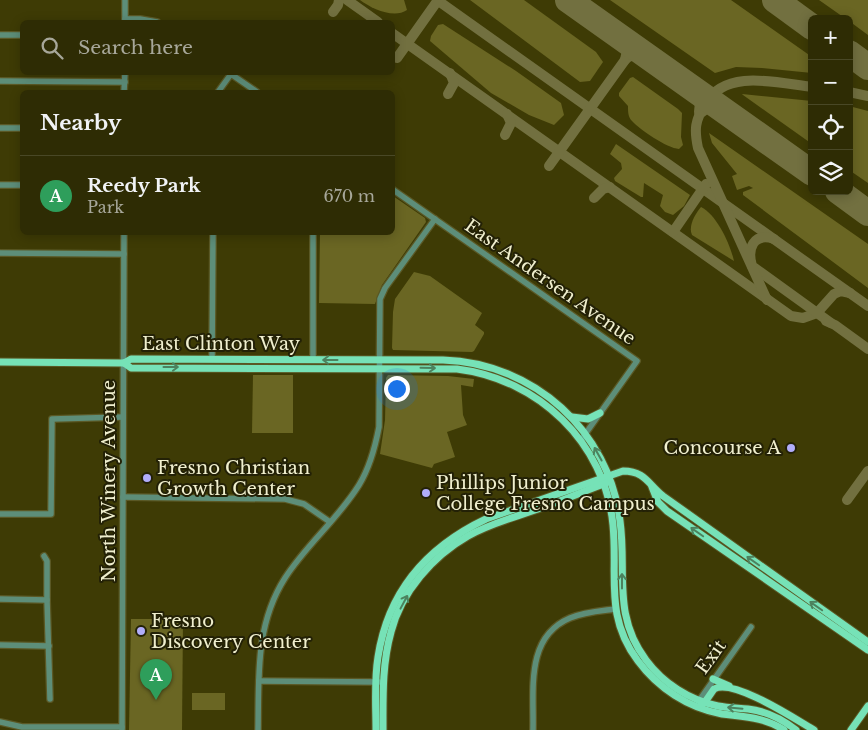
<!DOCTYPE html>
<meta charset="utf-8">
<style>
body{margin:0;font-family:"Libre Baskerville",serif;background:#3a3813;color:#f1f3f6}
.controls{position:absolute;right:15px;top:15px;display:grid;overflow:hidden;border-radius:8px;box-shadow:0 2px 12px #0003}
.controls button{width:45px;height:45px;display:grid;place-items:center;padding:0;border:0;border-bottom:1px solid #494826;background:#2e2c04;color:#f1f3f6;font:25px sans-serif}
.you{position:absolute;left:396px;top:388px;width:18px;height:18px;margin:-12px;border:4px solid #fff;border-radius:50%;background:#1a73e8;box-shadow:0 0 0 8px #1a73e833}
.badge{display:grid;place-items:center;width:32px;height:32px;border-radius:50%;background:#bca0f2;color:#fff;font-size:16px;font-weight:700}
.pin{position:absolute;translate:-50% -41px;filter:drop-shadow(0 1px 2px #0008)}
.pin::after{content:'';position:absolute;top:26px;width:18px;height:15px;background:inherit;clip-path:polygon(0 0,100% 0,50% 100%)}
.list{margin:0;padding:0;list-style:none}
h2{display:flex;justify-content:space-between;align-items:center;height:65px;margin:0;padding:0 20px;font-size:21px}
h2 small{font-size:16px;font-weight:400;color:#a7a79a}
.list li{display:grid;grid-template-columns:32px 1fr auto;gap:15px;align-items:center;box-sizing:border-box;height:80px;padding:0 20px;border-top:1px solid #494826}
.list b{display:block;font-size:19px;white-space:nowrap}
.list p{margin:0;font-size:16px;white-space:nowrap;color:#a7a79a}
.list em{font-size:16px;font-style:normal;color:#a7a79a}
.icon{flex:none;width:28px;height:28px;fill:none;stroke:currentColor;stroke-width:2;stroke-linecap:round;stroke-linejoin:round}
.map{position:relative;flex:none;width:868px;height:730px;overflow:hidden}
.search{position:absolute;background:#2e2c04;box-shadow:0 2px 12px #0003;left:20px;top:20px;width:375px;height:55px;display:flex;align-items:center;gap:12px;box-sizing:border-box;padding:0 18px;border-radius:8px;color:#a7a79a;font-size:19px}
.panel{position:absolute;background:#2e2c04;box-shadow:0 2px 12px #0003;left:20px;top:90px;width:375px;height:145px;border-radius:8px}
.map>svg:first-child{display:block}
.green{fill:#6a6623}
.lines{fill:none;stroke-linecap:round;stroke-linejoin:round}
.taxiway{stroke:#727040;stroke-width:10}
.runway{stroke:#727040;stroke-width:26}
.minor-casing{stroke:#5a5825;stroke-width:8}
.major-casing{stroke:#5a5825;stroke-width:9}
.minor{stroke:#5d8e79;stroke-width:5.5}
.major{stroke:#76e2b7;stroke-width:7}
.oneway{stroke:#4c825e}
.poi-dot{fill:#b1adfa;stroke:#232106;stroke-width:2}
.labels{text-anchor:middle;stroke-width:4;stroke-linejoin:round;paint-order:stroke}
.street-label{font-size:18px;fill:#f0efce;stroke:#232106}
.poi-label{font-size:18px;fill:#f0efce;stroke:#232106;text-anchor:start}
</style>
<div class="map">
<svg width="868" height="730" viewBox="0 0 868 730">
<rect width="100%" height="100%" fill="#3e3b05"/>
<g class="green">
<path d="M360 0H404L407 10C394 19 372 9 360 0Z"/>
<polygon points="470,0 524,0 596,52 603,62 590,81 580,82"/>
<polygon points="610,0 731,0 812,57 812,73 762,68 736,67 715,73"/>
<polygon points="819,0 868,0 868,35 849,21 849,19 846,19"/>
<polygon points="443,24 516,71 561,103 564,115 554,125 529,115 491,93 430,41 431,36 438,25"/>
<path d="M633 77 678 109 682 113 681 137 683 145 679 149C667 148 640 130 632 121 628 117 628 112 628 106L619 96V93L630 78Z"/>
<polygon points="742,94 812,101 812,144 743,95"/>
<polygon points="849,106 868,111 868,183 849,170"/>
<polygon points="709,133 868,244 868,288 743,195 743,192 753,188 749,186 737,190 732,176 737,174 712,143"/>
<polygon points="616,144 690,195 684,206 673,215 665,212 660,206 663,195 644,183 643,197 641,197 615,181 614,178 622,169 621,163 610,154"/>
<polygon points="393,196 425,218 426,222 382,285 375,304 319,303 320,233 392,232"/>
<path d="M701 207C717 215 730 244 734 261L692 235C688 226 695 214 701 207Z"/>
<polygon points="414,272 430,276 482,313 475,325 484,332 484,334 474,351 472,352 393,350 392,348 393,312 395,299"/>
<polygon points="253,375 293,375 293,433 252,433"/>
<polygon points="388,375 448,376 474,379 473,387 461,385 463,415 467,425 447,432 455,457 434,464 432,468 380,454 385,420 386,378"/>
<polygon points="131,619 183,619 182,730 129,730"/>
<rect x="192" y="693" width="33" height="17"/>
</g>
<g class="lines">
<g class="taxiway">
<polyline points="347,0 378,22"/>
<polyline points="437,0 868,306"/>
<polyline points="333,12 338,5 339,0"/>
<polyline points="392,33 791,316 803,318 817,313 834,294 841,291 850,293"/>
<polyline points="621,37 627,50 625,60"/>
<polyline points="397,58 438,0"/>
<polyline points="695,90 700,102 699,112"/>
<polyline points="849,92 868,96"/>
<polyline points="448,94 454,83 450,73"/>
<path d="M701 113C709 105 716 108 726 111"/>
<polyline points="505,135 511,123 507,114"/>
<path d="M549 166 625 60C631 53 640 54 648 57"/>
<polyline points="594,198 603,189 610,187"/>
<polyline points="673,232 706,184"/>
<path d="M774 239C753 232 747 249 752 266L831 323"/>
<path d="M767 300 698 148C694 129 695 121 705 104 726 68 777 83 812 87"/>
<polyline points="826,321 835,325 868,349"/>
<polyline points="847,500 868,471"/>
</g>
<g class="runway">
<polyline points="568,0 812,173"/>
<polyline points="775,0 812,27"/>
<polyline points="849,53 868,67"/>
<polyline points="838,191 868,213"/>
</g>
<g class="minor-casing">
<g id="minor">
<polyline points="125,0 125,20"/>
<polyline points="125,19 140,19 157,22"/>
<polyline points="0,35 22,35"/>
<polyline points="228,72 257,92"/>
<polyline points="0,81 125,82"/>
<polyline points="124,92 125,72"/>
<polyline points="218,92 231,74"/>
<polyline points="0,128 22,128"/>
<polyline points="0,185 22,185"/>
<polyline points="392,189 637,361 581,440"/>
<polyline points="0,253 124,254"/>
<polyline points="212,359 213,232"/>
<polyline points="313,360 313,232"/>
<polyline points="123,497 285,499 304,504 330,522"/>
<polyline points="0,514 51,514 52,419 123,417"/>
<polyline points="44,556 47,561 47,600 50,699"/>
<polyline points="0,599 47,600"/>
<polyline points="0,645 49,646"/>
<polyline points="259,681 379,682"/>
<polyline points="698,702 751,627"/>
<polyline points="0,722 22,727 122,727"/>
<polyline points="122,730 124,232"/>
<path d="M258 730C259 677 255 625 285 578 306 545 338 519 359 485 370 467 375 448 379 427L380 299 385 288 435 219"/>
<path d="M533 730C534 690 525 637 570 618 584 612 600 611 615 609"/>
</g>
</g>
<g class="major-casing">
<g id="major">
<path d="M0 362 124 363 131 359 443 360C534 363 609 431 620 521 627 571 612 615 646 660 663 683 689 700 718 706 728 708 738 708 748 709 765 711 782 719 796 730"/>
<path d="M124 363 131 368 457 369C538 379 605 442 613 525 618 576 604 616 638 661 658 688 688 708 722 714 745 717 764 717 784 730"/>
<polyline points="572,417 588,419 600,413"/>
<polyline points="652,487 658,502 667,511 868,650"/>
<polyline points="713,679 729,686"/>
<path d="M701 704 705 702 714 689C733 678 795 719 814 730"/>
<path d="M376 730C376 706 374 681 378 657 388 592 427 547 486 519L623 471C645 471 648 484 663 496L868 642"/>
<path d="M383 730C383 697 382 664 391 632 401 592 433 556 468 536 489 524 512 518 535 510 559 502 582 492 606 483"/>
<polyline points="851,730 868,706"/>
</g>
</g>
<use href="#minor" class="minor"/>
<use href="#major" class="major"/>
</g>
<defs><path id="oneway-shaft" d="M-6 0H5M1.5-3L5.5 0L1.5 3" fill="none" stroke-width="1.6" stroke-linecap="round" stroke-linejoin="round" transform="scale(1.25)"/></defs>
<g class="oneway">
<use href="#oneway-shaft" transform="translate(330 360) rotate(-180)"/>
<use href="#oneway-shaft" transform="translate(171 367)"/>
<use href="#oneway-shaft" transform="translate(428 368) rotate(1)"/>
<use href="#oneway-shaft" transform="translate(598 454) rotate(-119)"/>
<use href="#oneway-shaft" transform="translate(697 532) rotate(-145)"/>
<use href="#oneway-shaft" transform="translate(753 561) rotate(-145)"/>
<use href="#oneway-shaft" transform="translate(622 581) rotate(-90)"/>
<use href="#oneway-shaft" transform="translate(404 602) rotate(-62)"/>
<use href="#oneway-shaft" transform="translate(816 606) rotate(-145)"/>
<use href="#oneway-shaft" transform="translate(735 708) rotate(-175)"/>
</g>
<g class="poi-dot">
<circle cx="791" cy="448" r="5"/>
<circle cx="147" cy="478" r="5"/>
<circle cx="426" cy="493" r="5"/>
<circle cx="141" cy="631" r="5"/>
</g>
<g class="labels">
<g class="street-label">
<text transform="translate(550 282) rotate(35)" y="6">East Andersen Avenue</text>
<text x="221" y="350">East Clinton Way</text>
<text transform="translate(109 481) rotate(-90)" y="6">North Winery Avenue</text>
<text transform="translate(711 657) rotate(-54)" y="6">Exit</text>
</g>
<g class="poi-label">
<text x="781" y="454" text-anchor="end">Concourse A</text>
<text x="157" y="474">Fresno Christian<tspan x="157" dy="21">Growth Center</tspan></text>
<text x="436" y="489">Phillips Junior<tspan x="436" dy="21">College Fresno Campus</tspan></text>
<text x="151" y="627">Fresno<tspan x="151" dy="21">Discovery Center</tspan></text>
</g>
</g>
</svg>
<div class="controls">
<button>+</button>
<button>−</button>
<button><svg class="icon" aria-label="locate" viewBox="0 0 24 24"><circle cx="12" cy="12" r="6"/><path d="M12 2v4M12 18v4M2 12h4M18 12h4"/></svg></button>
<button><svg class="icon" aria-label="layers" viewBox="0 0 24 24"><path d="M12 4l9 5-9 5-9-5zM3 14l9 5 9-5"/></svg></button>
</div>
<div class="you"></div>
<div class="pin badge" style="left:156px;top:700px;background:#2e9e5b">A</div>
<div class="search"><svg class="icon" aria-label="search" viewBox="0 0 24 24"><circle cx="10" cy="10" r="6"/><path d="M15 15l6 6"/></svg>Search here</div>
<section class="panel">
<h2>Nearby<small></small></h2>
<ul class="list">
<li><span class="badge" style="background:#2e9e5b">A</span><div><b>Reedy Park</b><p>Park</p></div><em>670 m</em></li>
</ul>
</section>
</div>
